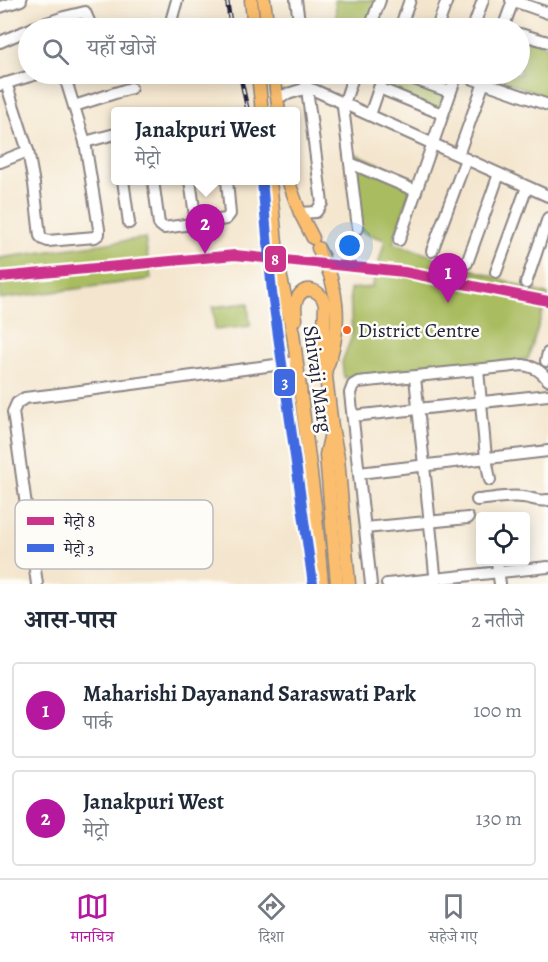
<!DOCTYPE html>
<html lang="hi">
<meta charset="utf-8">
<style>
body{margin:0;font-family:Alegreya,"Noto Serif Devanagari",serif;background:#f2f2f3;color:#1f2937}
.controls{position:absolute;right:18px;bottom:18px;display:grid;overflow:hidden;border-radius:6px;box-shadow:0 3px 15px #0003}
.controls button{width:54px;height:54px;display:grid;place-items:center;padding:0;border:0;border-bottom:2px solid #e0e1e3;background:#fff;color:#1f2937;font:30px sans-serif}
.you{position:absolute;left:350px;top:246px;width:21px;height:21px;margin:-15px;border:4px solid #fff;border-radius:50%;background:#1a73e8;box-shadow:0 0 0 9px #1a73e833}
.badge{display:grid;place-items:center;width:39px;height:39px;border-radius:50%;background:#b5179e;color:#fff;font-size:20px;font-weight:700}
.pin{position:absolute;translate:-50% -50px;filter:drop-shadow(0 2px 3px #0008)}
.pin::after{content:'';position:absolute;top:32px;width:21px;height:18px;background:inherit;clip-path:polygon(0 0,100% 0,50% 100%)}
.popup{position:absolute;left:111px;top:107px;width:189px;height:78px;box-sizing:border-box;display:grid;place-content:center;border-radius:6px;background:#fff;filter:drop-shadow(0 2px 4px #0005);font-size:20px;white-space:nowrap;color:#747a83}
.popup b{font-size:22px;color:#1f2937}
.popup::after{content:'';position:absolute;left:50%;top:100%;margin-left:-12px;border:12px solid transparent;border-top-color:#fff}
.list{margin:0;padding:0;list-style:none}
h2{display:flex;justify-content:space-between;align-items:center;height:78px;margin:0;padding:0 24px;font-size:26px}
h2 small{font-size:20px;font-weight:400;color:#747a83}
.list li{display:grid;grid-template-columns:39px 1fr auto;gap:18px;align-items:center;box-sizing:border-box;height:96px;margin:0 12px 12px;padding:0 12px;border:2px solid #e0e1e3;border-radius:6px}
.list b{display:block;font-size:22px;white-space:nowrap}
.list p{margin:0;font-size:20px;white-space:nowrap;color:#747a83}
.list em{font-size:20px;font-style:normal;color:#747a83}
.icon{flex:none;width:33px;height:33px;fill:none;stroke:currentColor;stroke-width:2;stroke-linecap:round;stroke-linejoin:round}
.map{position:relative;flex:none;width:548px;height:584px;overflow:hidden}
.search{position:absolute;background:#fff;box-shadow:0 3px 15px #0003;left:18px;right:18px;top:18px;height:66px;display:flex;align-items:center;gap:15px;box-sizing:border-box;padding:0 21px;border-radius:33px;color:#747a83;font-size:22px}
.sheet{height:294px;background:#fff}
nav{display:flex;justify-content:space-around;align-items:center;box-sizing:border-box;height:84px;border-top:2px solid #e0e1e3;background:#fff;font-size:16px;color:#747a83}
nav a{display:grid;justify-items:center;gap:3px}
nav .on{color:#b5179e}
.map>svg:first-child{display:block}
.green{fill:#a9bc5f;stroke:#666f4d;stroke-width:1.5}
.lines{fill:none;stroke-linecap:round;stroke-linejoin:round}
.minor-casing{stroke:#8b8484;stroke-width:14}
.major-casing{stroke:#8b8484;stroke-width:15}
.minor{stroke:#fff;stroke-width:10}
.major{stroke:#fabe6e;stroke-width:12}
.rail-casing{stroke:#22223b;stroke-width:4.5}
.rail{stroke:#fdfcf7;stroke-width:2;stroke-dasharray:7;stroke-linecap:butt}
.metro-1-casing{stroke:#fdfcf7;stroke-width:15}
.metro-2-casing{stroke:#fdfcf7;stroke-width:15}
.metro-1{stroke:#cc338b;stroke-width:10}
.metro-2{stroke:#4169e1;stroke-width:10}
.bus-dot{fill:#f26522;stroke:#fdfcf7;stroke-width:2}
.labels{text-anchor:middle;stroke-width:5;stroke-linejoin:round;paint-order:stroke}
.bus-label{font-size:20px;fill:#22223b;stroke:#fdfcf7;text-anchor:start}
.street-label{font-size:21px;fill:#22223b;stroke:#fdfcf7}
.key{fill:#fdfcf7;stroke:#bbbbbf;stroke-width:1.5}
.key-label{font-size:16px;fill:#22223b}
.line-badge{stroke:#fdfcf7;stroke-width:2}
.badge-label{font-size:16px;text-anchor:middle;font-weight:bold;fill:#fff}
</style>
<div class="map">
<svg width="548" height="584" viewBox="0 0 548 584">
<rect width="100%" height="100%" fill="#fdfcf7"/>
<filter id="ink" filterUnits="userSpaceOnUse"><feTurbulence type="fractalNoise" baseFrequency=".0167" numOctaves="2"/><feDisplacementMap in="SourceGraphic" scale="12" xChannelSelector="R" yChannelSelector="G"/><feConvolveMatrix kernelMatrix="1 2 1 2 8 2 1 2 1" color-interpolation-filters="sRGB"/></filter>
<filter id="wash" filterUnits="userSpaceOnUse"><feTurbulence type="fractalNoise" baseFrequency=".008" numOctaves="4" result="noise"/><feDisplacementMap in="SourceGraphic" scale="24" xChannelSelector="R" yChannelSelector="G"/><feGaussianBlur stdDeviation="1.35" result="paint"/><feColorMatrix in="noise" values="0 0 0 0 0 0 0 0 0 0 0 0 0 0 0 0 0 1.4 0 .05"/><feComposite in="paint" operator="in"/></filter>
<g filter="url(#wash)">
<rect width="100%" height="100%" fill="#f4e6ce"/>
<g class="green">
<polygon points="335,0 381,0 370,28 337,28"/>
<polygon points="520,36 548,46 548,97 495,78 497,74 520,74"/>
<polygon points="392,74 445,92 438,111 387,89"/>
<polygon points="354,153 414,179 393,243 548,295 528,359 344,378 342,362 352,336 350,289 372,287 385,240 361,232"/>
<polygon points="145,238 151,279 0,299 0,258"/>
<polygon points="248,303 250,326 215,330 213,307"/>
</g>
</g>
<g filter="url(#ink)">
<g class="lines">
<g class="minor-casing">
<g id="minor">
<polyline points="296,0 300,28"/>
<polyline points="511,0 548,13"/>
<polyline points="0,7 21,0"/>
<polyline points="32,28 64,17 85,12 92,28"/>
<polyline points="167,28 170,25 177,0"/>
<polyline points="370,28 380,0"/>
<polyline points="400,28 410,0"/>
<polyline points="437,28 447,0"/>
<polyline points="473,28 483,0"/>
<polyline points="503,28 513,1"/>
<polyline points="520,34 548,42"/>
<polyline points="0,42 28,30"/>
<polyline points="354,74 343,107 358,228"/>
<polyline points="400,74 450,92"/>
<polyline points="459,74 548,105"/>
<polyline points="6,83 28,151 34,184 40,236 43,239 48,241 95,237 99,234 99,229 85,142 64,74"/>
<polyline points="0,85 37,74"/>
<polyline points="379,88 442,114"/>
<polyline points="278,97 307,88 314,90 548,196"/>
<polyline points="74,106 131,88"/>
<polyline points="370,115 384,74"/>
<polyline points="85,142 115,134"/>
<polyline points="458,155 487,74"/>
<polyline points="0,162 28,151"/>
<polyline points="350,163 416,191"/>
<polyline points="123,180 129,223"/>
<polyline points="153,180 159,224 164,228 226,219 230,214 227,180"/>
<polyline points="190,180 196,223"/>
<polyline points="300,213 316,212 322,203 305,74"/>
<polyline points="399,240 457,74"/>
<polyline points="432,251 466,159"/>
<polyline points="467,263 499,174"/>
<polyline points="496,272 527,187"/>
<polyline points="526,283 548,218"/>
<polyline points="546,361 548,353"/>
<polyline points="478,370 486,458 490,480"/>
<polyline points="415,377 436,584"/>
<polyline points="353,416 548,395"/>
<polyline points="359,473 548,451"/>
<path d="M477 500C492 499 508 495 523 497 534 498 536 502 548 500"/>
<polyline points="365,528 468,518"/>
<polyline points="497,562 500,584"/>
<polyline points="37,584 13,412 17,403 25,398 58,394 297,362"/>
<path d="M371 584 350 393 353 385 358 382 523 365C535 367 541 371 548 380"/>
<polyline points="387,584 548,567"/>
</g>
</g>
<g class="major-casing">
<g id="major">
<polyline points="251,0 254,28"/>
<polyline points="264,0 268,28"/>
<polyline points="258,74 262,112"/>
<polyline points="274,74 279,112"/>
<polyline points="270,180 278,264 293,333 315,505 322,584"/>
<polyline points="288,180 300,213 313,238"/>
<path d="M318 248C339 285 343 327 327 367"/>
<path d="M296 319C295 312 294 305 297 299 304 283 322 290 325 305L323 351 332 427 338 458 349 584"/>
<polyline points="331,433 326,455 337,584"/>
</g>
</g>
<use href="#minor" class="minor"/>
<use href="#major" class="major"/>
<g class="rail-casing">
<g id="rail">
<polyline points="227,0 231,28"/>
<polyline points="240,74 248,112"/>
</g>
</g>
<use href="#rail" class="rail"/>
<g class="metro-1-casing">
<polyline id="metro-1" points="0,277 235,255 404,272 548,301"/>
</g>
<g class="metro-2-casing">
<polyline id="metro-2" points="262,180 272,293 313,584"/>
</g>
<use href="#metro-1" class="metro-1"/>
<use href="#metro-2" class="metro-2"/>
</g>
</g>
<circle class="bus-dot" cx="347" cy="330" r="5"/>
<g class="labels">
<g class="bus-label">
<text x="358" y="337">District Centre</text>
</g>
<g class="street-label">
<text transform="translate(318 379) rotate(82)" y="7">Shivaji Marg</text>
</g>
</g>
<rect x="15" y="500" width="198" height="69" rx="9" class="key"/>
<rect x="27" y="517" width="27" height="8" fill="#cc338b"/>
<rect x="27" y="544" width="27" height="8" fill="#4169e1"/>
<g class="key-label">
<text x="64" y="527">मेट्रो 8</text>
<text x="64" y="554">मेट्रो 3</text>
</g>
<g class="line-badge">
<rect x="264" y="245" width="23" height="28" rx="6" fill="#cc338b"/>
<rect x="273" y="368" width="23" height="29" rx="6" fill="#4169e1"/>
</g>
<g class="badge-label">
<text x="275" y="265">8</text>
<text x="285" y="388">3</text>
</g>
</svg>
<div class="controls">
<button><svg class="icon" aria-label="locate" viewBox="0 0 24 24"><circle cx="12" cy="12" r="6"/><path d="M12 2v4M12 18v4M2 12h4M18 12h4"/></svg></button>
</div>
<div class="you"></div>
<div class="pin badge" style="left:448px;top:303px">1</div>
<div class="pin badge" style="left:205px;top:254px">2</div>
<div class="popup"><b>Janakpuri West</b>मेट्रो</div>
<div class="search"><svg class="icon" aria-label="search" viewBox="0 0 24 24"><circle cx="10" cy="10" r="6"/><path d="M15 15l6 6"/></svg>यहाँ खोजें</div>
</div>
<section class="sheet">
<h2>आस-पास<small>2 नतीजे</small></h2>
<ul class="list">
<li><span class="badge">1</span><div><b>Maharishi Dayanand Saraswati Park</b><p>पार्क</p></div><em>100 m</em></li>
<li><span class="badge">2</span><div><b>Janakpuri West</b><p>मेट्रो</p></div><em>130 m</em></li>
</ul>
</section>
<nav>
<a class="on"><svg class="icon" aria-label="map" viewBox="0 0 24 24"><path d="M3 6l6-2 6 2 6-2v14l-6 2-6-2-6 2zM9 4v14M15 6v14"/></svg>मानचित्र</a>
<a><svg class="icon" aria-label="directions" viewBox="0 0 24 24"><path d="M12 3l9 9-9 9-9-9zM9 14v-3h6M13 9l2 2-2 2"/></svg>दिशा</a>
<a><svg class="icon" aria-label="saved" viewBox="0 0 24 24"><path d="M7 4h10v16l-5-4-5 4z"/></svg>सहेजे गए</a>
</nav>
